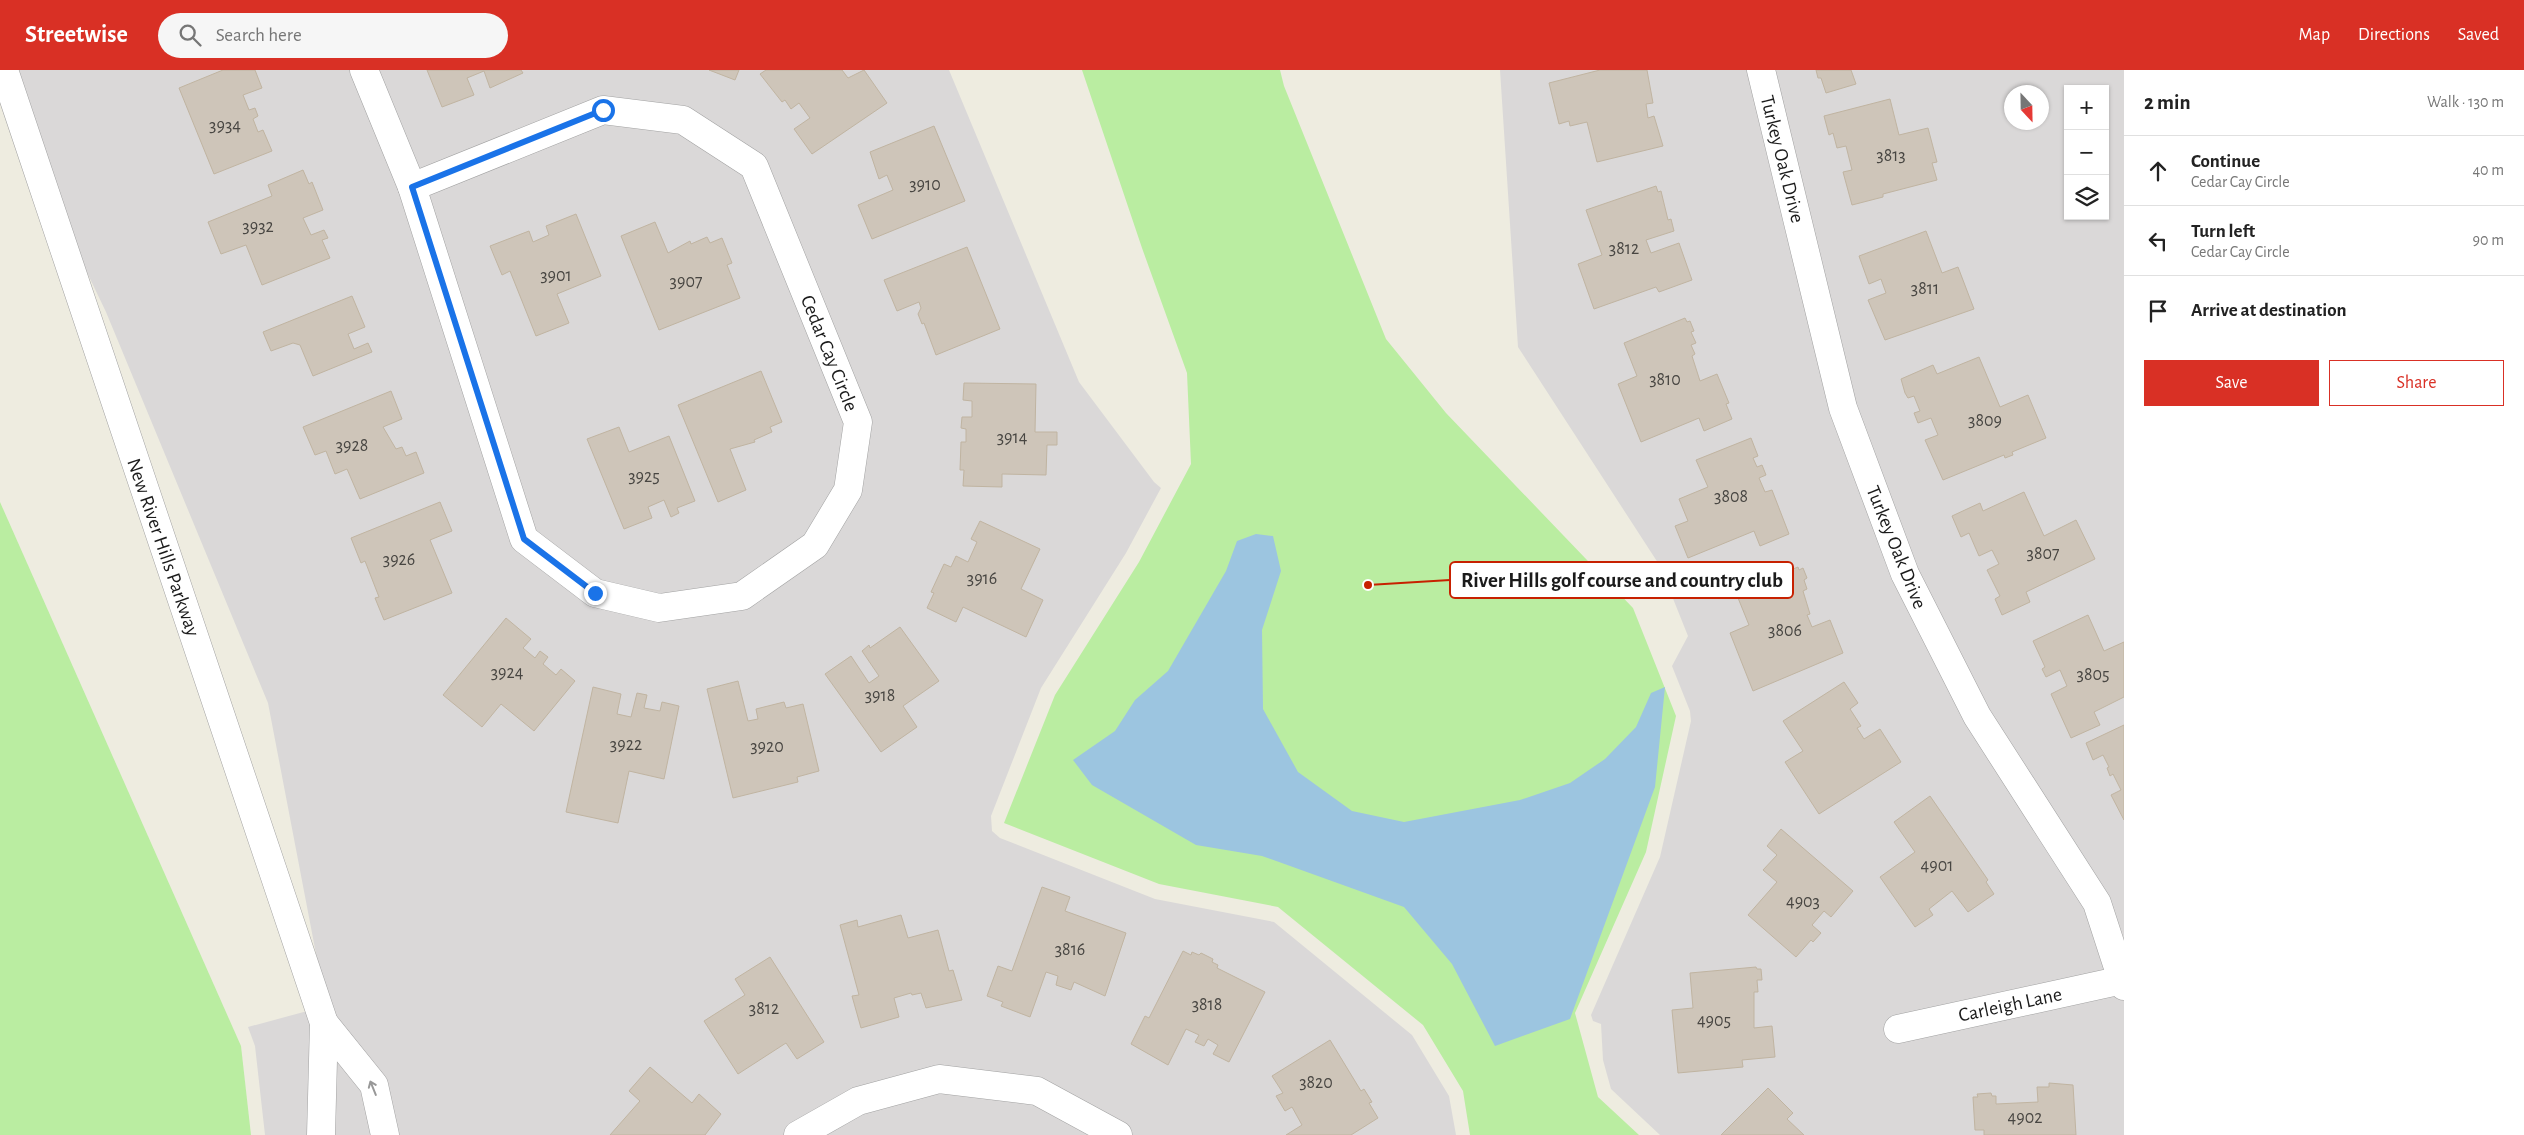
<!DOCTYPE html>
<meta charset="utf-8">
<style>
body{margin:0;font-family:"Alegreya Sans",sans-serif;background:#f6f6f6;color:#222}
.controls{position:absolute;right:15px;top:15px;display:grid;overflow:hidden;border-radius:0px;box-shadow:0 1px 4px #0004}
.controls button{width:45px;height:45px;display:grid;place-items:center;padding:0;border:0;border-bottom:1px solid #e0e0e0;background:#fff;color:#222;font:25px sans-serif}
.compass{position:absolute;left:2004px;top:15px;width:45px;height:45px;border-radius:50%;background:#fff;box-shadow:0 1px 4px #0004;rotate:158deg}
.stop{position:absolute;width:15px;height:15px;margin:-11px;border:4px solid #1a73e8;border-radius:50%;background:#fff}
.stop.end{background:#1a73e8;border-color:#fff;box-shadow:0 1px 5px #0008}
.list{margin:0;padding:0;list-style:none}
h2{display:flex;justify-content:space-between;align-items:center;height:65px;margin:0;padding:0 20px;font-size:21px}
h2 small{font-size:16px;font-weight:400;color:#767676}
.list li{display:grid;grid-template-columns:32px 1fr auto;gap:15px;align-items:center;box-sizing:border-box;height:70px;padding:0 20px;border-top:1px solid #e0e0e0}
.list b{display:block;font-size:19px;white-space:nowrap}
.list p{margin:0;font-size:16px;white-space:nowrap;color:#767676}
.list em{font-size:16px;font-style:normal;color:#767676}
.actions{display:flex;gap:10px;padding:15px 20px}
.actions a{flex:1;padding:11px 0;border:1px solid #d93025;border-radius:0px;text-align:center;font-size:18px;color:#d93025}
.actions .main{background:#d93025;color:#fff}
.icon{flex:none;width:28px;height:28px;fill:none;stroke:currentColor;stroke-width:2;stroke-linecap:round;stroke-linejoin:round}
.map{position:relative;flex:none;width:2124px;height:1065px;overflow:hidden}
header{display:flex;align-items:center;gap:30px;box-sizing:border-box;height:70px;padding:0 25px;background:#d93025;color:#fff}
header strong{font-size:24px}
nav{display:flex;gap:28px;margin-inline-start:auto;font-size:18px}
.search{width:350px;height:45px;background:#f6f6f6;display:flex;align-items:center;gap:12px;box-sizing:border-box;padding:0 18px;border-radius:28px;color:#767676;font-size:19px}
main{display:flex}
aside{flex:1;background:#fff}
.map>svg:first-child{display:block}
.residential{fill:#dad8d8;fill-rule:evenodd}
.grass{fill:#baeda1}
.water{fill:#9cc5e0}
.building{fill:#cec5b9;stroke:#c0b4a1}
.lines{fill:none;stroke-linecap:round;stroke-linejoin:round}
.minor-casing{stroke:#a2a2a2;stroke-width:29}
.minor{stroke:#fff;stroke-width:28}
.oneway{stroke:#989898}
.route{stroke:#1a73e8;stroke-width:6}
.labels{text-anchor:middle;stroke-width:4;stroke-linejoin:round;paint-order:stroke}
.number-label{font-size:18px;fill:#484642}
.street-label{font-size:20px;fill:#1b1b1b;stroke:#fff}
.leader{fill:none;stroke:#c72100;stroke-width:2}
.callout-dot{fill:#c72100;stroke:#fff;stroke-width:2}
.callout{fill:#fff;stroke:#c72100;stroke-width:2}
.callout-label{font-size:21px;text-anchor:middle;font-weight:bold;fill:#1b1b1b}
</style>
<header>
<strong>Streetwise</strong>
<div class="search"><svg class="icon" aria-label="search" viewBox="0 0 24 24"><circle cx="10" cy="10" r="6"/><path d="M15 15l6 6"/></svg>Search here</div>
<nav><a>Map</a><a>Directions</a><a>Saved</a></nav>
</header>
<main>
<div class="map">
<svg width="2124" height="1065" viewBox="0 0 2124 1065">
<rect width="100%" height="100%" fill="#eeece0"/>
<g class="residential">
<polygon points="0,0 949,0 1079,312 1154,412 1161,418 1126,483 1041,618 991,746 992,761 1000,768 1155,829 1274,852 1412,965 1449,1026 1456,1065 265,1065 255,976 248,957 326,936 268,633 106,242 0,21"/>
<path d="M1500 0H2124V1065H1660L1611 1019 1603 990 1601 954 1593 951 1591 945 1660 787 1691 651 1690 641 1672 596 1688 566 1660 496 1518 277ZM2068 19H2105V146H2068ZM2012 22H2042V52H2012Z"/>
</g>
<g class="grass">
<polygon points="1082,0 1280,0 1284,16 1386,269 1446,343 1633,538 1676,646 1646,782 1575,943 1598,1027 1639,1065 1470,1065 1463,1021 1423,955 1278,837 1159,814 1004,753 1055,625 1139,492 1191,394 1187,303 1142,178"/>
<polygon points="0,432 241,976 251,1065 0,1065"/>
</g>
<polygon class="water" points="1256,464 1273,466 1281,501 1262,560 1263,639 1298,702 1352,741 1404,752 1520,730 1570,713 1605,689 1636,657 1651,623 1665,617 1655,717 1570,949 1495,976 1452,894 1404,837 1262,786 1196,775 1092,715 1073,690 1115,661 1135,630 1168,601 1226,501 1237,471"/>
<g class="building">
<polygon points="223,0 255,0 262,18 243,25 249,40 255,38 258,46 253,49 258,62 263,60 272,81 214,104 179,18"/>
<polygon points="427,0 521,0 523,3 490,18 484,1 467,8 474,25 442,37"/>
<polygon points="709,0 739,0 735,10"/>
<polygon points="766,0 842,0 848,8 864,0 887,33 812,84 794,59 810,48 799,33 791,39 785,30 782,32 760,4"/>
<polygon points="1600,0 1647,0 1653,33 1646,34 1648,48 1654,46 1663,76 1597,92 1587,52 1570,56 1569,51 1559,54 1549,13"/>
<polygon points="1816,0 1851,0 1856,14 1826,23 1821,8 1818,8"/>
<polygon points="1890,29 1899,65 1928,58 1937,92 1932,93 1937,110 1883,124 1883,127 1852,135 1843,102 1852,100 1846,76 1837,78 1833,63 1829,65 1824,46"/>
<polygon points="934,56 965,131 872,169 858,135 893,120 887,105 879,109 870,82"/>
<polygon points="303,100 309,114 312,112 323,140 303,148 311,165 324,160 328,168 322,170 330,188 262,215 246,175 221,184 208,152 272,126 268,115"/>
<polygon points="1656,116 1658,122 1661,121 1668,150 1671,149 1674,161 1646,170 1651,183 1679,173 1692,210 1659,222 1656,217 1594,239 1578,194 1602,185 1586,140"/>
<polygon points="576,144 601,206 557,224 569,253 536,266 510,201 502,205 490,176 529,161 533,172 549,165 546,156"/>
<polygon points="655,152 668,183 690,171 691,174 707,167 710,173 722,168 732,193 727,195 740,228 659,260 621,166"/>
<polygon points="1926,161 1942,203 1958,197 1974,239 1885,270 1868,230 1886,223 1881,209 1869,214 1859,186"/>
<polygon points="967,177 1000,259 936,285 924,253 922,254 918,244 921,238 919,232 897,241 884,210"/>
<polygon points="352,226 365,257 348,264 354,279 368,273 372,282 313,306 300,275 293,273 271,281 263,262"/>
<polygon points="1685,248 1687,252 1690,251 1694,261 1691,262 1696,273 1691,275 1695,284 1692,286 1700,311 1717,304 1729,333 1726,334 1732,349 1704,361 1699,348 1641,372 1618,314 1637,306 1624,273"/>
<polygon points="1979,287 2000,337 2028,325 2046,368 2012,382 2013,385 2005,388 2004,385 1943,410 1925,370 1938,365 1931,348 1918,353 1914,343 1920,341 1914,326 1908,328 1905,323 1901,309 1933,295 1937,304"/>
<polygon points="761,301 782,352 770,357 772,362 754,370 755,372 730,379 746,420 718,432 678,335"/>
<polygon points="964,313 1036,314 1035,362 1057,362 1057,375 1047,375 1046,405 1002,404 1002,417 963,416 964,400 960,400 961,372 966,372 966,359 961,358 962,347 972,347 972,331 963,330"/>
<polygon points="391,321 402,349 383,357 396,379 402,377 406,386 416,382 424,403 360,429 347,399 335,404 326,381 315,385 303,357"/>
<polygon points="619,357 629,382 669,366 695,431 677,438 679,443 671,447 664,430 648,437 652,448 624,459 587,369"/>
<polygon points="1751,368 1758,386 1753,388 1757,397 1762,395 1766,405 1759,408 1765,422 1772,420 1789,464 1760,476 1754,461 1688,488 1675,456 1688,451 1679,429 1708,417 1696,390"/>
<polygon points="2024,422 2044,466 2076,450 2095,489 2026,522 2030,532 2002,545 1995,529 2000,526 1987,500 1999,494 1992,480 1979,486 1969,463 1961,467 1952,446 1980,433 1983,441"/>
<polygon points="440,432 452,461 430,470 452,523 384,550 375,528 379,527 365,491 361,493 351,468"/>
<polygon points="980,451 1040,479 1021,519 1043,530 1026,567 963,537 956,552 927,538 934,523 931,522 944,494 951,497 956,486 968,492 977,472 971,469"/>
<polygon points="1798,497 1799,500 1803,498 1807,508 1804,510 1807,519 1803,521 1810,544 1807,545 1812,557 1830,550 1843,583 1753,621 1730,563 1749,555 1736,523"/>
<polygon points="2088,545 2104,581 2124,572 2124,627 2094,642 2100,655 2071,668 2051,624 2067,616 2060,600 2046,607 2042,599 2045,597 2033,571"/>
<polygon points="506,548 531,569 523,578 535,588 540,581 548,587 543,594 556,605 561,599 575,611 534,661 501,634 482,657 443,625"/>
<polygon points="900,557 939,611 903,636 917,657 881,682 825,604 851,586 869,613 879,606 862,581 869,575 870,578"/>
<polygon points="738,611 748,651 758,649 756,639 784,632 786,638 803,634 819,701 797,707 798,712 733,728 707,619"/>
<polygon points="1844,612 1858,633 1850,639 1861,656 1857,658 1864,669 1880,659 1901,692 1819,744 1785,692 1803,681 1783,651"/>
<polygon points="593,617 621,624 617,644 631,647 637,623 647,625 644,638 660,641 662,632 679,636 664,709 629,701 618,753 566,742"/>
<polygon points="2124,655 2124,750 2111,725 2121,720 2113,704 2110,706 2107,698 2109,697 2103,685 2093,690 2086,673"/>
<polygon points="1930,726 1988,810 1986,812 1994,824 1968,842 1952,821 1929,839 1933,845 1915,857 1880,807 1915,782 1894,752"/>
<polygon points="1781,759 1853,821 1831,847 1824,841 1812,855 1821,863 1813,872 1811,870 1796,887 1748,845 1777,812 1763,800 1777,785 1767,776"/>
<polygon points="1042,817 1070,827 1065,841 1126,863 1105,926 1074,912 1071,920 1056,915 1058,906 1046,902 1030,947 1001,936 1003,932 987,926 998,896 1012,901"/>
<polygon points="901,845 908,868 938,860 949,901 953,900 962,930 926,938 921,923 912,925 911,923 894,928 899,947 861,958 852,926 859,925 840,855 857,850 858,857"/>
<polygon points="1183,881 1191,885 1192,882 1199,885 1201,883 1213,889 1212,892 1218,895 1217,898 1265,922 1229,992 1213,984 1218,975 1208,969 1204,976 1195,972 1199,965 1186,959 1168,995 1131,974 1145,946 1149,948"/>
<polygon points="770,887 824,972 797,989 786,973 738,1004 704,951 745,925 735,909"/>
<polygon points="1756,897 1757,899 1761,899 1762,910 1757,910 1758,922 1754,922 1754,958 1772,956 1775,987 1742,990 1743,997 1678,1003 1672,940 1693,938 1690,903"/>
<polygon points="1330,970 1361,1021 1364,1019 1372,1032 1369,1033 1378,1048 1351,1065 1286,1065 1302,1055 1292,1037 1285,1041 1276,1026 1283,1023 1272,1006"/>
<polygon points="650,997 692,1033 699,1024 721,1044 705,1065 610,1065 640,1031 629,1021"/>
<polygon points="2049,1013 2073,1015 2076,1065 1984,1065 1984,1060 1975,1060 1973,1027 1978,1027 1977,1024 1991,1023 1992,1026 1996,1026 1996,1034 2038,1032 2037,1017 2049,1017"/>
<polygon points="1768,1018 1793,1043 1787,1049 1804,1065 1721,1065"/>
</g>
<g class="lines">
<g class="minor-casing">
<g id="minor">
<polyline points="4,0 324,953 321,1065"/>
<polyline points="364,0 412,117"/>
<polyline points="1761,0 1843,338 1905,504 1977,646 2097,833 2124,916"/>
<polygon points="603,40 683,50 754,96 858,352 848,420 815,475 742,526 659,538 595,523 524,469 412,117"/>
<polyline points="324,953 374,1015 385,1065"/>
<polyline points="1898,959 2123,910"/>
<polyline points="798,1065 858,1031 939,1009 1037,1021 1118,1065"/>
</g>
</g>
<use href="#minor" class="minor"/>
</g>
<defs><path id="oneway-shaft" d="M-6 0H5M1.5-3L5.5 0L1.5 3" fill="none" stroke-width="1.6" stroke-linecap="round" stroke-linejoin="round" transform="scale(1.25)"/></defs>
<use class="oneway" href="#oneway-shaft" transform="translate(373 1018) rotate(-112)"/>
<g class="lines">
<polyline class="route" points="595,523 524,469 412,117 603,40"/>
</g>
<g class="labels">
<g class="number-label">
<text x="225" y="61">3934</text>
<text x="1891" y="91">3813</text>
<text x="925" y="120">3910</text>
<text x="258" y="162">3932</text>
<text x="1624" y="184">3812</text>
<text x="556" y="211">3901</text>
<text x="686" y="217">3907</text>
<text x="1925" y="224">3811</text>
<text x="1665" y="315">3810</text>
<text x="1985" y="356">3809</text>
<text x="1012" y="373">3914</text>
<text x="352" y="381">3928</text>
<text x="644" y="412">3925</text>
<text x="1731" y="432">3808</text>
<text x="2043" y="489">3807</text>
<text x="399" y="495">3926</text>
<text x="982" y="514">3916</text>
<text x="1785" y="566">3806</text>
<text x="507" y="608">3924</text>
<text x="2093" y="610">3805</text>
<text x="880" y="631">3918</text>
<text x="626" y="680">3922</text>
<text x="767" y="682">3920</text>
<text x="1937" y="801">4901</text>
<text x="1803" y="837">4903</text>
<text x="1070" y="885">3816</text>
<text x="1207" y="940">3818</text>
<text x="764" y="944">3812</text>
<text x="1714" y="956">4905</text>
<text x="1316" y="1018">3820</text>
<text x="2025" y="1053">4902</text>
</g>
<g class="street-label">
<text transform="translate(1783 89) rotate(76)" y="7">Turkey Oak Drive</text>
<text transform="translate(830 283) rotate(68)" y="7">Cedar Cay Circle</text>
<text transform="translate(164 477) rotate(71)" y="7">New River Hills Parkway</text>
<text transform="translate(1897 477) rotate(68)" y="7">Turkey Oak Drive</text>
<text transform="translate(2010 934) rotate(-12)" y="7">Carleigh Lane</text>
</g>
</g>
<path class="leader" d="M1368 515L1450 510"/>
<circle class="callout-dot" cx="1368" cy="515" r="5"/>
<rect class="callout" x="1450" y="492" width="343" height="36" rx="5"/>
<g class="callout-label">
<text x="1622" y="517">River Hills golf course and country club</text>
</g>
</svg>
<div class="controls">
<button>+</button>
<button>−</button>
<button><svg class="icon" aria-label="layers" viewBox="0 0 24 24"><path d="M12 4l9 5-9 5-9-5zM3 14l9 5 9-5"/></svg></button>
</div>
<svg class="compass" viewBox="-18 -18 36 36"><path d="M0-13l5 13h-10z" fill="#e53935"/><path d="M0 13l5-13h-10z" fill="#767676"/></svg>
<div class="stop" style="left:603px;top:40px"></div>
<div class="stop end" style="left:595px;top:523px"></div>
</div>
<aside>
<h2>2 min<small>Walk · 130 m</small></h2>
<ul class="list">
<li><svg class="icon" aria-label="ahead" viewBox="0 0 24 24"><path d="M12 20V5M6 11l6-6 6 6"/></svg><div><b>Continue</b><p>Cedar Cay Circle</p></div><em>40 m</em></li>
<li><svg class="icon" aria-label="left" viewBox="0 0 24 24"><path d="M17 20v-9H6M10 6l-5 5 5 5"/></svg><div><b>Turn left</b><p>Cedar Cay Circle</p></div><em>90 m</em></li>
<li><svg class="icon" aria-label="arrive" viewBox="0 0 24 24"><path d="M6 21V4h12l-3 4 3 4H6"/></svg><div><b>Arrive at destination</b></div></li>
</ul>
<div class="actions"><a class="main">Save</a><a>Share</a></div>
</aside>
</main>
